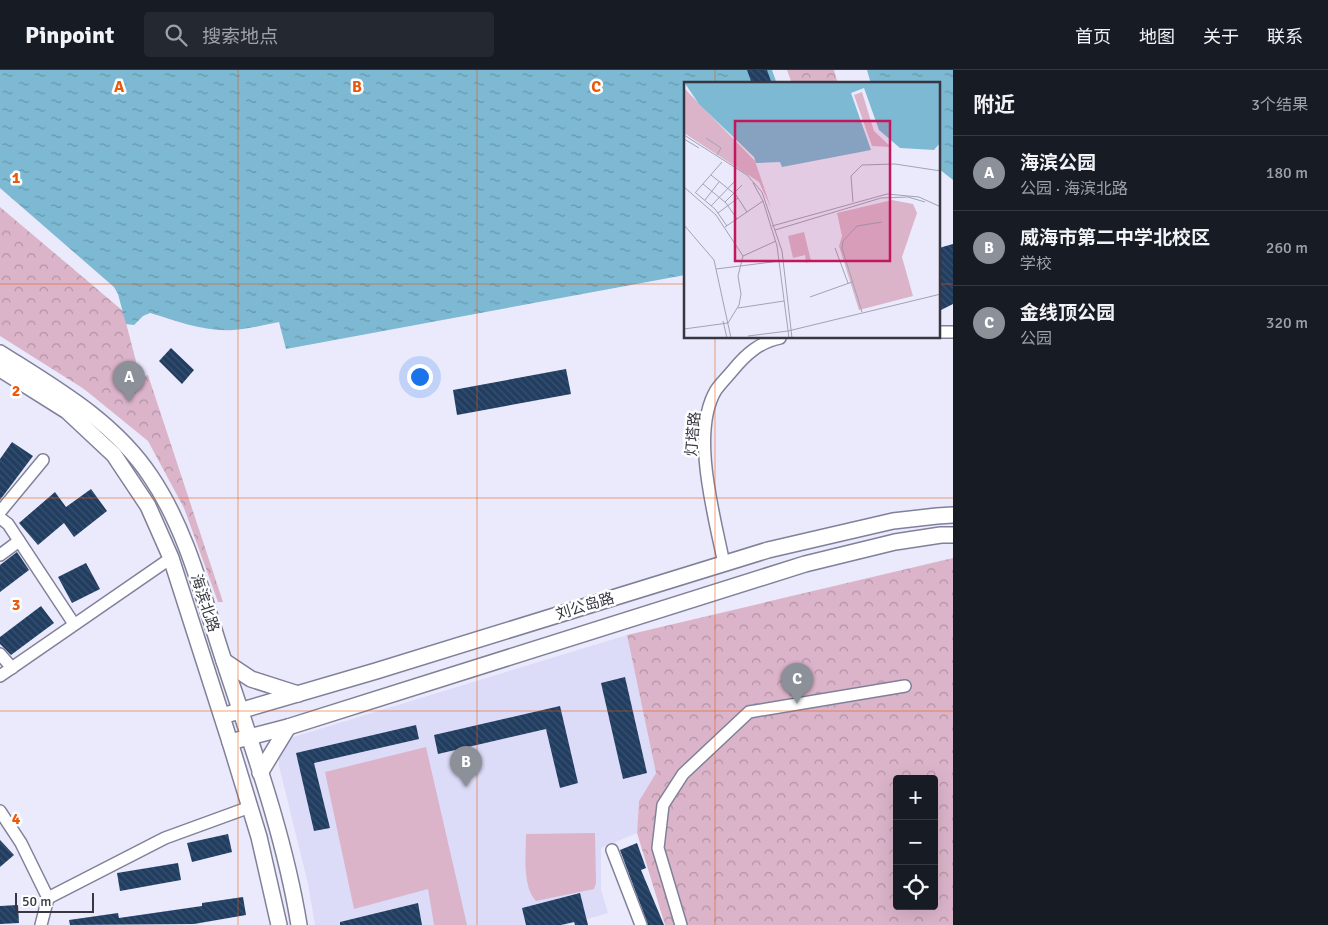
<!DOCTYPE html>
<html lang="zh">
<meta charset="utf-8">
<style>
body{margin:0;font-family:Signika,"Noto Sans SC",sans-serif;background:#242831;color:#f1f3f6}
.controls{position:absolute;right:15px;bottom:15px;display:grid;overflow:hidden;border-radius:5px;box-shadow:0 5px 20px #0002}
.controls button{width:45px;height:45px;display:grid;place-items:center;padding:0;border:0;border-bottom:1px solid #363941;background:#171b24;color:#f1f3f6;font:25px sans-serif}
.scale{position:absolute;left:15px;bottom:12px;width:79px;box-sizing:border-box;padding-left:5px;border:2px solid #373743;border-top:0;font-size:14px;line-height:18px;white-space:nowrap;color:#373743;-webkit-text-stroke:4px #fff;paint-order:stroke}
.you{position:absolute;left:419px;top:306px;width:18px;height:18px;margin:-12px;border:4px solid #fff;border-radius:50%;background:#1a73e8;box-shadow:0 0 0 8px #1a73e833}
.badge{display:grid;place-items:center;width:32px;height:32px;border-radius:50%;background:#8c9099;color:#fff;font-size:16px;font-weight:700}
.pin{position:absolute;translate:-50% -41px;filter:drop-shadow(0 1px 2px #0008)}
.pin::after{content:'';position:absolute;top:26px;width:18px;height:15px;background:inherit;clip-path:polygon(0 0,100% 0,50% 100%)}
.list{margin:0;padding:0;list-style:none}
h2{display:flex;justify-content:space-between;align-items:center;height:65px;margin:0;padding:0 20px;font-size:21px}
h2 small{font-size:16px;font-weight:400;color:#9ea1a6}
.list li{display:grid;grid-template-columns:32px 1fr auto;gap:15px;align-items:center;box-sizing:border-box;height:75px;padding:0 20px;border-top:1px solid #363941}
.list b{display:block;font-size:19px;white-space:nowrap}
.list p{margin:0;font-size:16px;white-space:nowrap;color:#9ea1a6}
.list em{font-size:16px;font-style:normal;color:#9ea1a6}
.icon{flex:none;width:28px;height:28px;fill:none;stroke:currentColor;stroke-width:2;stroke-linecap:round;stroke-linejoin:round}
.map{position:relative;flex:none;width:953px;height:855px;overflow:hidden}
header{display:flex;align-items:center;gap:30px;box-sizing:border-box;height:70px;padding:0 25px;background:#171b24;border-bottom:1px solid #363941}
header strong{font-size:24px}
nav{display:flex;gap:28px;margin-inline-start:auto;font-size:18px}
.search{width:350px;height:45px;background:#242831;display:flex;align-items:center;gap:12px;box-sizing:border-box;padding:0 18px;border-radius:5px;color:#9ea1a6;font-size:19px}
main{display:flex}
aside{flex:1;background:#171b24}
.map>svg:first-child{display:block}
.built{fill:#dcdcf9}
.grass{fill:#dbb4c9}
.park{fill:url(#park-crowns);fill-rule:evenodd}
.water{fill:url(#water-ripples)}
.building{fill:url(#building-back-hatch)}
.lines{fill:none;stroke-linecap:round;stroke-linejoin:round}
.minor-casing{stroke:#80809a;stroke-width:14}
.major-casing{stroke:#80809a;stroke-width:18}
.minor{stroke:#fff;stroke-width:11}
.major{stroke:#fff;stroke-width:15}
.grid{fill:none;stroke:#e8590c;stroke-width:1;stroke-opacity:0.55}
.labels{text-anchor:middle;stroke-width:5;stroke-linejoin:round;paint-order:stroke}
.street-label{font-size:15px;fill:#373743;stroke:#fff}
.inset-river{fill:none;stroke:#7db9d2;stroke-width:2.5}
.inset-road{fill:none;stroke:#a2a2b2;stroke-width:1}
.view{fill:#c2185b;fill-opacity:0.15;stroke:#c2185b;stroke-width:2.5}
.inset-edge{fill:none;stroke:#373743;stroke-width:2.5}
.grid-label{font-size:16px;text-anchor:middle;font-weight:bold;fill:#e8590c;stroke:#fff;stroke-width:5;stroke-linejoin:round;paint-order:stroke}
</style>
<header>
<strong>Pinpoint</strong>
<div class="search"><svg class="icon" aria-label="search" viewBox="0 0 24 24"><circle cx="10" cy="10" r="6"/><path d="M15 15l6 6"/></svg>搜索地点</div>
<nav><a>首页</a><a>地图</a><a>关于</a><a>联系</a></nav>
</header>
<main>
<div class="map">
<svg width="953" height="855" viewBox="0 0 953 855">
<defs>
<pattern id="park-crowns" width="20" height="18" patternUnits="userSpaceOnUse" patternTransform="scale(1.25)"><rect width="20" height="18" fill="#dbb4c9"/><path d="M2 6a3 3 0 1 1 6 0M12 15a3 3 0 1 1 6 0" fill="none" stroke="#b293a5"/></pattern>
<pattern id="water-ripples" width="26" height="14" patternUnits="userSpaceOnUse" patternTransform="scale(1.25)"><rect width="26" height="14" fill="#7db9d2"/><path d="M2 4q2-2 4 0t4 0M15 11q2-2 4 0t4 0" fill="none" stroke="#6797ac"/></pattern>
<pattern id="building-back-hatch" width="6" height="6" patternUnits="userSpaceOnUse" patternTransform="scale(1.25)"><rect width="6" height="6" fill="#213d60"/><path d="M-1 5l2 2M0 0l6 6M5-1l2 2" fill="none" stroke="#39516f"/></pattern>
</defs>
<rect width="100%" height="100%" fill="#eaeafc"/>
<polygon class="built" points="627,565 656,703 639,731 637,763 601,778 601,820 608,843 567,855 315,855 308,814 279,696 279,683 283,675 290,668"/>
<g class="grass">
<polygon points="426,677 467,855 434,855 428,819 354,839 325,702"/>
<path d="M595 763 596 813 594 819 536 831C522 816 526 784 526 764Z"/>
</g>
<g class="park">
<polygon points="787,0 834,0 838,14 792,14"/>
<polygon points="0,137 123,241 140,307 148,305 223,532 218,532 184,438 148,371 84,319 0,266"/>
<path d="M953 488V855H665L637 763 639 731 656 703 627 565ZM897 709H934V836H897Z"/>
</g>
<g class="water">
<path d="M0 0H772L777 14H686L685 205 286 279 279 252C264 255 248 259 233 260 205 262 177 251 150 243L143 246 134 255 126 254 118 224 114 217 0 118Z"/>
<polygon points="867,0 953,0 953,110 939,99 939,14 871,14"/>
</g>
<g class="building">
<polygon points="747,0 767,0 772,14 752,14"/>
<polygon points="953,174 953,234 939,241 939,178"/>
<polygon points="171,278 194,300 182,314 159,291"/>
<polygon points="566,299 571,324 457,345 453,320"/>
<polygon points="12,372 33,386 0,430 0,389"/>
<polygon points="91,419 107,441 74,467 64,453 38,475 19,453 55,422 66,437"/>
<polygon points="17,482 29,500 0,522 0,495"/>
<polygon points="86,493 100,519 72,533 58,507"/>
<polygon points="41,536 54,553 11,585 0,574 0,567"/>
<polygon points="625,607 647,703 623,709 601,613"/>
<polygon points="560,636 578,713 560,718 546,659 438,684 434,665"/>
<polygon points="416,655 419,669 314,693 330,758 314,761 296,683"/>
<polygon points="228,764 232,782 192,792 187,773"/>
<polygon points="0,770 14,785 0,797"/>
<polygon points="637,773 646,798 641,800 664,855 648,855 620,780"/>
<polygon points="178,793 181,810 120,821 117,803"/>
<polygon points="580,823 588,855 575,855 574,852 561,855 526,855 522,838"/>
<polygon points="243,827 246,845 194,854 70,855 69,850 118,843 119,848 202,836 202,833"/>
<polygon points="418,833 422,855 340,855 340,852"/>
<polygon points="18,835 19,853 0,854 0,836"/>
</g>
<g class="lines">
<g class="minor-casing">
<g id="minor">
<polyline points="939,262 953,262"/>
<polyline points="0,442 43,390"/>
<polyline points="0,448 8,454 74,554"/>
<polyline points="0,485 19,471"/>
<path d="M724 494C715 448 690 363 716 320 721 313 728 306 733 300 746 284 760 272 780 268"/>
<polyline points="0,584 12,598"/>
<polyline points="0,606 171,488"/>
<polyline points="0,741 21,773 48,828 41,855"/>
<polyline points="612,780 641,855"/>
<polyline points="48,828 165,768 250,737"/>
<polyline points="681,855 658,778 663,735 683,704 749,642 905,616"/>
</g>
</g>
<g class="major-casing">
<g id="major">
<path d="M0 283C55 318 114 351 151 407 186 459 202 523 221 582 250 671 284 762 299 855"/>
<polyline points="0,299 67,341 114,385 148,436 171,488 230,672 259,767 279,855"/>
<polyline points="224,591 251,609 298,624"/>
<polyline points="222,646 376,601 768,480 893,451 937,446 953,445"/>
<polyline points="230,672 288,657 805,494 895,472 941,465 953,465"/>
<polyline points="260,703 288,657"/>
</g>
</g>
<use href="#minor" class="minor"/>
<use href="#major" class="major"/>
</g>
<path class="grid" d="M238 0V855M477 0V855M715 0V14M0 214H686M939 214H953M715 268V855M0 428H953M0 641H953"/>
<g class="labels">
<g class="street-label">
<text transform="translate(693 364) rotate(-85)" y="5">灯塔路</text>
<text transform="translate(205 533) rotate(72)" y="5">海滨北路</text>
<text transform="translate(585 536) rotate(-17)" y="5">刘公岛路</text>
</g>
</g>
<g transform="translate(684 12)">
<rect width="256" height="256" fill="#eaeafc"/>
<path d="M120 150 127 179 122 181 121 173 109 176 104 154Z" fill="#dbb4c9"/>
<path d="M0 6 71 79 87 126 75 100 0 51ZM178 10 190 49 207 65 188 64 170 13ZM208 118 229 122 233 131 218 175 229 214 175 228 155 164 158 154 153 131Z" fill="#dbb4c9"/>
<path d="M0 0H256V61L250 68 216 66 195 48 180 6 167 11 187 68 98 85 96 80 72 81 70 75 15 22Z" fill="#7db9d2"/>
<path class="inset-river" d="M198 16 257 29"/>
<path class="inset-road" d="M0 53 63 93 78 110 98 169 108 256M22 56 37 66 33 73M0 57 15 66M27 93 52 113 63 130M69 101 79 119 93 164 105 256M19 102 42 121 53 137M0 105 32 133 59 174 54 194 57 212 55 223 44 241 0 247M11 111 38 80M12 111 31 127 43 144M21 118 35 100M41 120 58 103M169 120 167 94 178 83 211 82 257 89M27 124 51 99M34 131 54 116M0 143 30 178 47 256M88 144 203 112 235 115 257 125M41 145 79 119M91 148 197 116 224 115 241 120M151 166 164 201M59 174 92 159M32 187 96 179M126 215 168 200M54 226 100 219M178 230 158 166 159 159 173 144 198 140M39 239 43 256M64 254 104 249 257 212"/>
<path class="view" d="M51 39H206V179H51Z"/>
<rect width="256" height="256" class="inset-edge"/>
</g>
<g class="grid-label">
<text x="119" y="22">A</text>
<text x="357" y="22">B</text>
<text x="596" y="22">C</text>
<text x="16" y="113">1</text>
<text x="16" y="326">2</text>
<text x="16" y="540">3</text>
<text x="16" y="754">4</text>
</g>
</svg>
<div class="controls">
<button>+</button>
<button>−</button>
<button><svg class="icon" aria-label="locate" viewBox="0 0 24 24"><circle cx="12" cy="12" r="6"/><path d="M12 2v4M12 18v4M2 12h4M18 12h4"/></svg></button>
</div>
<div class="scale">50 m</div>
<div class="you"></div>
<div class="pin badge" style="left:129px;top:332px">A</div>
<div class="pin badge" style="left:466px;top:717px">B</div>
<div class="pin badge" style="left:797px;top:634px">C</div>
</div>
<aside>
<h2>附近<small>3个结果</small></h2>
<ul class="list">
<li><span class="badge">A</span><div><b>海滨公园</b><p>公园 · 海滨北路</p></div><em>180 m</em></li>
<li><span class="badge">B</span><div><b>威海市第二中学北校区</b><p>学校</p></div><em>260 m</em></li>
<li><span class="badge">C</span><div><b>金线顶公园</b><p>公园</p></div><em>320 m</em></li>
</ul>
</aside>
</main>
